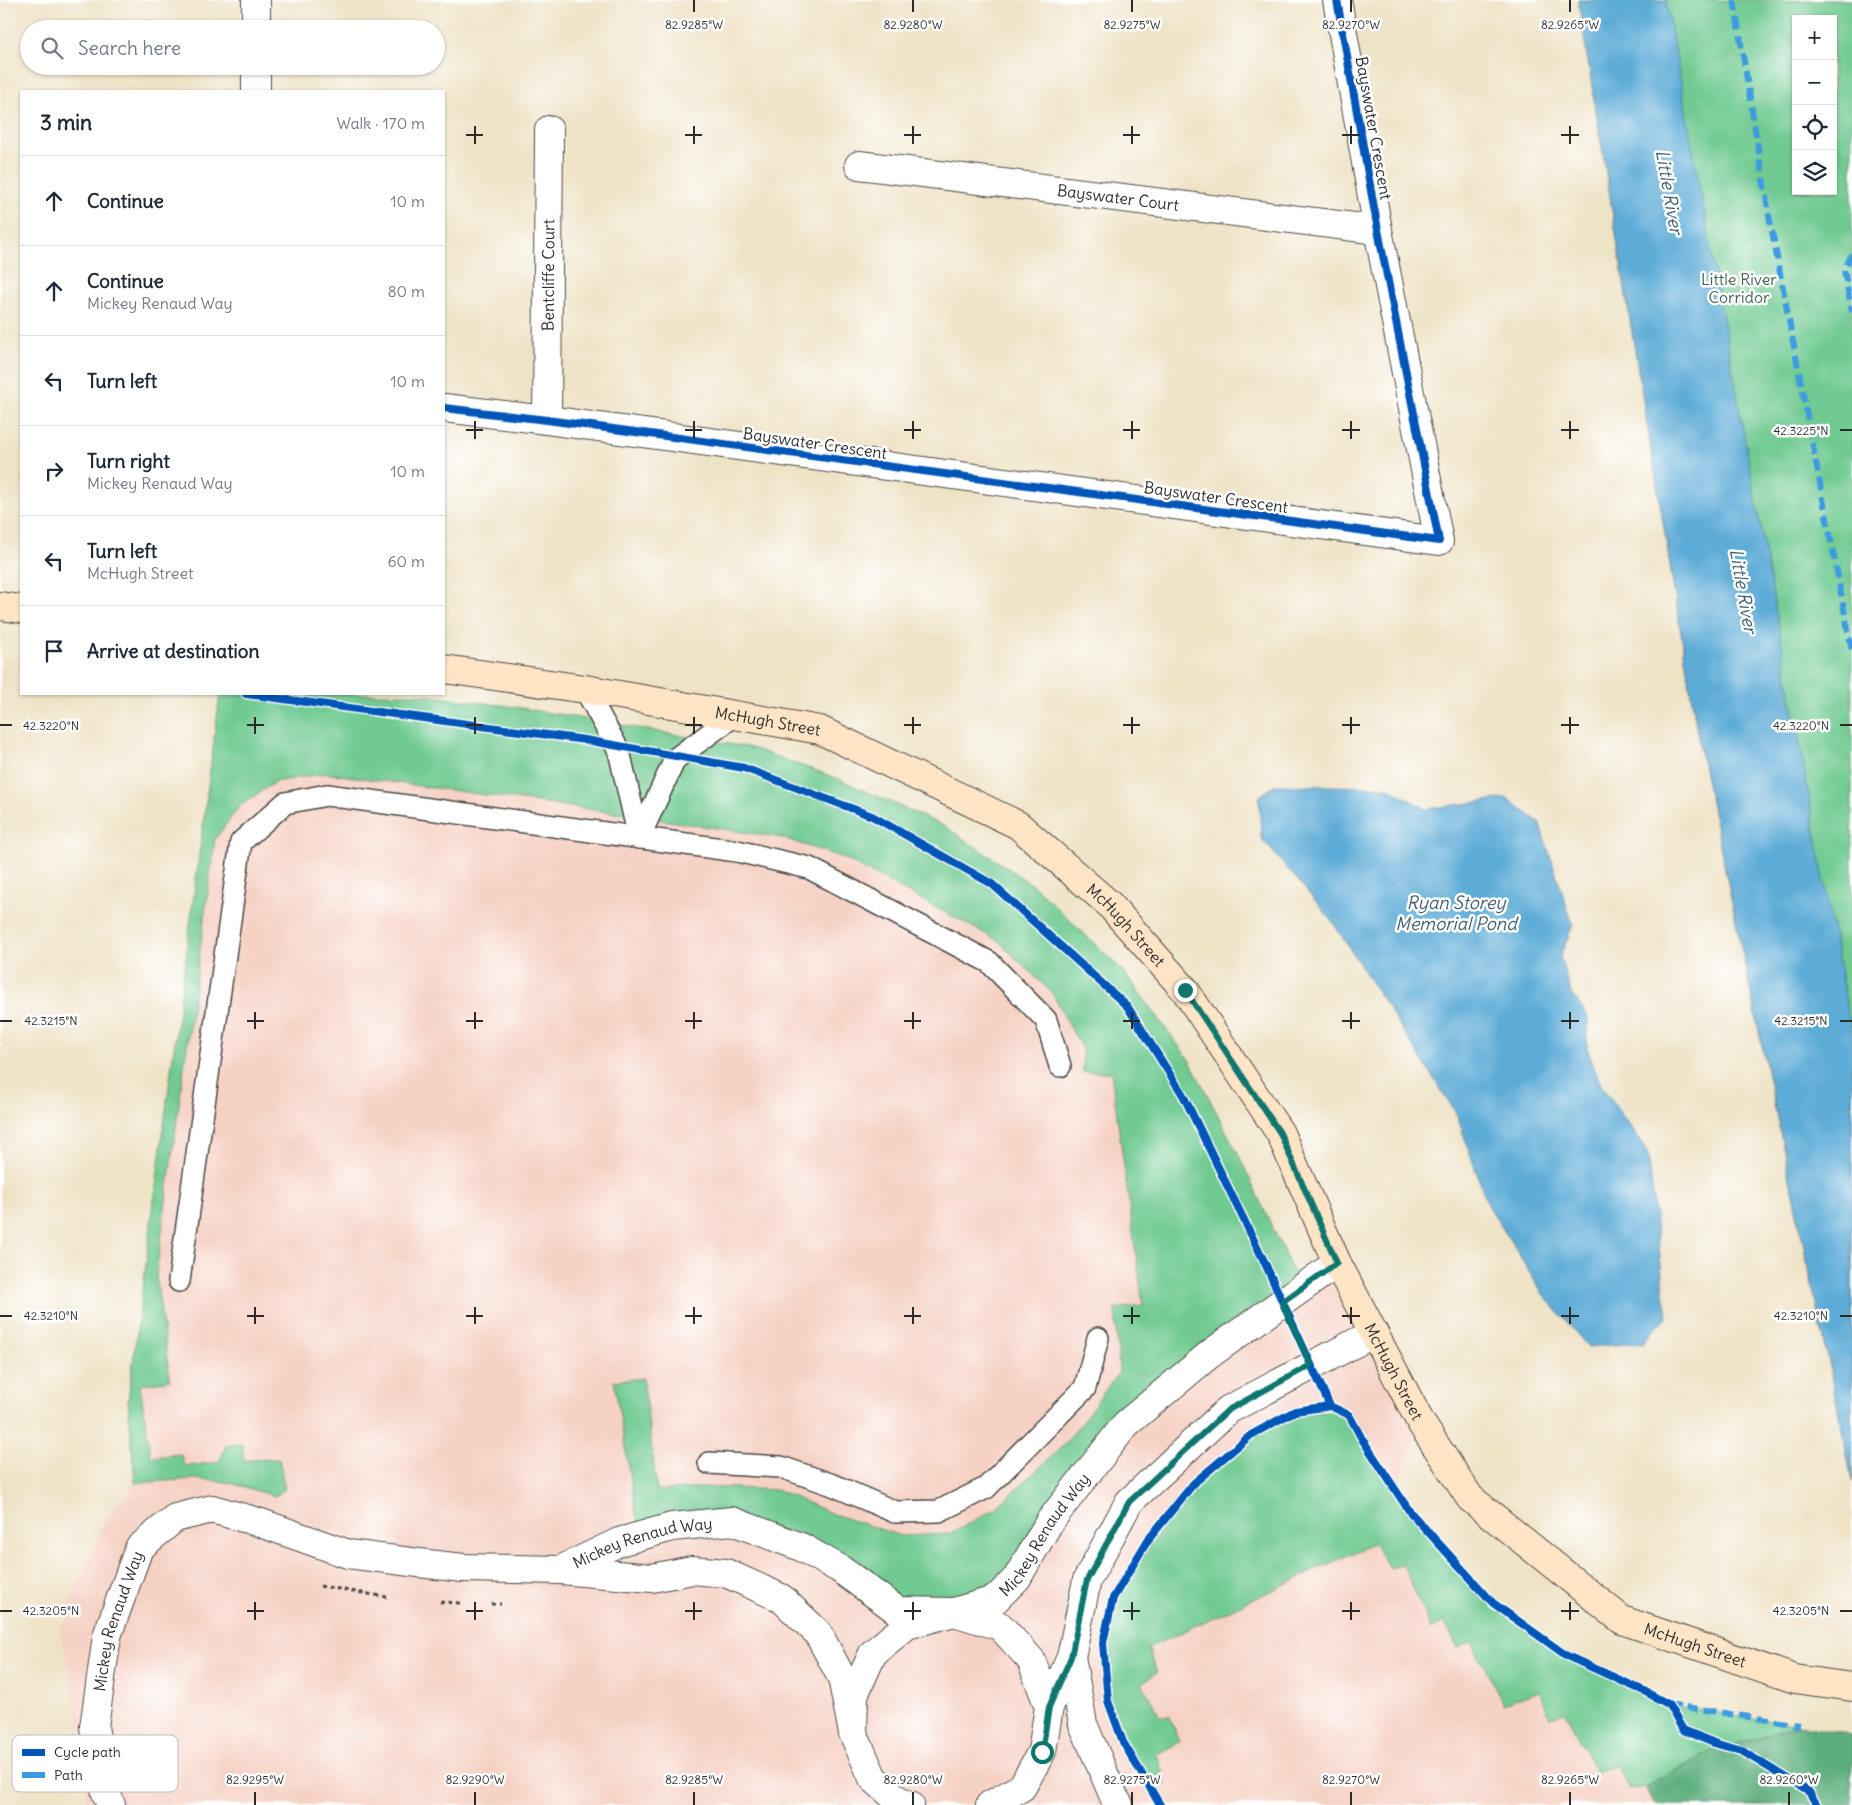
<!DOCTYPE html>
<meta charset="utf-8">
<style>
body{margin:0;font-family:Delius,sans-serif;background:#f6f6f7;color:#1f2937}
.controls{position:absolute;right:15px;top:15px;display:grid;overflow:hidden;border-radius:0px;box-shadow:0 1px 4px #0004}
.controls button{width:45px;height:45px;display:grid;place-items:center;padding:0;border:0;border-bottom:1px solid #e0e1e3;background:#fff;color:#1f2937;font:25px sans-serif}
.stop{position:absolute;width:15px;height:15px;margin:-11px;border:4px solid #0f766e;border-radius:50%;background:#fff}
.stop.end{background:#0f766e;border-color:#fff;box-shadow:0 1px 5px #0008}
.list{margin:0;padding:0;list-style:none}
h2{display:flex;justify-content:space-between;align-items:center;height:65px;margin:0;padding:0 20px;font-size:21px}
h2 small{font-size:16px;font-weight:400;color:#747a83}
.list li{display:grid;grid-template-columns:32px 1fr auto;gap:15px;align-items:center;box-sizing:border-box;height:90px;padding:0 20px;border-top:1px solid #e0e1e3}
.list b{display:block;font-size:19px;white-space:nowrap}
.list p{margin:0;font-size:16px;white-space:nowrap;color:#747a83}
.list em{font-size:16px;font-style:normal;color:#747a83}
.icon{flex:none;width:28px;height:28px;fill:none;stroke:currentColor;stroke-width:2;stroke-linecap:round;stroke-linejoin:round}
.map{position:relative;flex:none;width:1852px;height:1805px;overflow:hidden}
.search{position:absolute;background:#fff;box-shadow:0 1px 4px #0004;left:20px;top:20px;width:425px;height:55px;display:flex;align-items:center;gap:12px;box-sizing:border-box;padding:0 18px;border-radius:28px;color:#747a83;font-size:19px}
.panel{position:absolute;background:#fff;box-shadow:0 1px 4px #0004;left:20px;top:90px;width:425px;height:605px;border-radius:0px}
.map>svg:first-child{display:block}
.built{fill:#f6d2c4}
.green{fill:#70ca91;stroke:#4e7a5e;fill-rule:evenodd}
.forest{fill:#5cae7b;stroke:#446c53}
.water{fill:#5dacd7;stroke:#446c81}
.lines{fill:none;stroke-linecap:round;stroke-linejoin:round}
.lane-casing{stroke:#484742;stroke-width:24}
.street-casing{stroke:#484742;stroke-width:30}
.secondary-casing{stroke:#484742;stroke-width:30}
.path{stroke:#484742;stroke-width:3;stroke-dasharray:4 4;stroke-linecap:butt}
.lane{stroke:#fff;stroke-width:21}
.street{stroke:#fff;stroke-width:28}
.secondary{stroke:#ffe4c6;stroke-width:28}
.quiet{stroke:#3d9ce1;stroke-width:6;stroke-dasharray:12 6;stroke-linecap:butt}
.cycleway-casing{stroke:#fff;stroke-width:11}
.cycleway{stroke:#0057b8;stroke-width:8}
.route{stroke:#0f766e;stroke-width:6}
.ticks{fill:none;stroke:#2b2b2b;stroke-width:2}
.labels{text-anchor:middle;stroke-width:5;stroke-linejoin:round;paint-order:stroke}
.street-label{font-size:16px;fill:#2b2b2b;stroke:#fff}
.park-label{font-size:16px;fill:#43634f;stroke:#fff}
.water-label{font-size:18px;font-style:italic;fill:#3f5f70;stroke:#fff}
.key{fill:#fff;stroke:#bfbfbf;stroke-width:1}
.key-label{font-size:14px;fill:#2b2b2b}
.ticks-label{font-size:12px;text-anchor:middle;fill:#2b2b2b;stroke:#fff;stroke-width:5;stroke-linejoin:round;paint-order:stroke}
</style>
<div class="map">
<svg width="1852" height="1805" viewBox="0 0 1852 1805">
<rect width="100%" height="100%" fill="#fff"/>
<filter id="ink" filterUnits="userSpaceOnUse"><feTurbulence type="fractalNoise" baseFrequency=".02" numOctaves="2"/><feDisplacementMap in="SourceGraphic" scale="10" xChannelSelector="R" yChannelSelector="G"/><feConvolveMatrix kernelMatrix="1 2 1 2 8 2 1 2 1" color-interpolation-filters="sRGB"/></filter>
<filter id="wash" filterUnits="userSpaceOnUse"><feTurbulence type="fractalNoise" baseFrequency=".0096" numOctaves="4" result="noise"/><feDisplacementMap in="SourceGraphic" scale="20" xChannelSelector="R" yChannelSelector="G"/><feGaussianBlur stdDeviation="1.12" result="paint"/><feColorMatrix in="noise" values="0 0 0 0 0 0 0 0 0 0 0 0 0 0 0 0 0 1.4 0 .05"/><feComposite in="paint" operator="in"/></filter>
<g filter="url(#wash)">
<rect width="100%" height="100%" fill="#efe3c6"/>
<polygon class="built" points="220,694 415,694 516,707 752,748 836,778 944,826 1033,885 1124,972 1190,1061 1240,1158 1301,1288 1337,1263 1421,1423 1396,1491 1468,1576 1545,1643 1640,1692 1683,1707 1852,1735 1852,1805 89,1805 86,1799 72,1679 59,1630 103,1524 135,1483 128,1401"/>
<g class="green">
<path d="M1578 0H1852V1481L1838 1409 1700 749ZM1796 19H1833V191H1796Z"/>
<polygon points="220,694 415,694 516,707 752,748 836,778 944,826 1033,885 1124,972 1190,1061 1240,1158 1301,1289 1126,1424 995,1600 898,1611 732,1521 640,1536 614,1381 643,1378 657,1491 716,1487 778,1490 833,1514 901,1536 950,1534 995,1509 1066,1443 1119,1372 1115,1309 1143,1305 1111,1072 1083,1072 1082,1049 1052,993 997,940 843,858 782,838 616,813 325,773 275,782 240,806 215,839 156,1275 170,1380 140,1385 151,1457 181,1454 184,1466 219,1462 226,1446 242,1444 244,1460 279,1459 285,1489 275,1496 227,1482 196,1479 135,1483 128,1401"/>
<polygon points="1333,1410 1362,1433 1395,1490 1468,1576 1545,1643 1640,1692 1683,1707 1799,1725 1711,1752 1645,1787 1630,1790 1616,1765 1596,1772 1565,1712 1549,1717 1539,1691 1503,1704 1472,1642 1458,1648 1444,1622 1431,1629 1403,1565 1389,1568 1374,1543 1148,1648 1157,1672 1142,1683 1160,1717 1170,1717 1180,1742 1157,1754 1166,1785 1134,1770 1109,1705 1105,1649 1114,1603 1149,1545 1191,1490 1251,1437 1297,1411"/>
</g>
<polygon class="forest" points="1799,1725 1852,1735 1852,1805 1654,1805 1645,1787 1711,1752"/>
<g class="water">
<polygon points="1578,0 1666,0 1852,1036 1852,1481 1838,1409 1700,749"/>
<polygon points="1274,785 1387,787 1426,809 1506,798 1539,822 1573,925 1560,957 1571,993 1588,1016 1587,1048 1601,1085 1648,1152 1667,1317 1642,1343 1588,1347 1542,1293 1487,1203 1456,1113 1394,1017 1330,918 1261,838 1259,797"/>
</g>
</g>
<g filter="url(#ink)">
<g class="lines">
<g class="lane-casing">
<g id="lane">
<polyline points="585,689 619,751 639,838 675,759 735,715"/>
<polyline points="179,1281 241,842 285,803 327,795 737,851 809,868 989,962 1046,1020 1060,1066"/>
<polyline points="709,1463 781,1467 833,1485 895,1512 939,1511 986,1488 1085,1388 1098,1338"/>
</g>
</g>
<g class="street-casing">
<g id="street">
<polyline points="256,0 256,29"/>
<polyline points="256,66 256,91"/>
<path id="s1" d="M859 165 1378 230"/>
<polyline points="444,408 547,420 1439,541 1378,230 1337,0"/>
<path id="s2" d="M547 420 549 130"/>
<path id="s3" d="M560 1570 619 1542 672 1527 732 1521 801 1547 840 1569 898 1611 954 1612 995 1600 1017 1578 1050 1521 1126 1424 1210 1354 1337 1263"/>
<polyline points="1071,1657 1083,1724 1114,1797 1119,1805"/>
<polyline points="1049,1707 1071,1657 1087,1580 1129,1502 1228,1410 1374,1333"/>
<path id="s4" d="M111 1805 106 1793 94 1727 107 1636 139 1548 175 1518 212 1509 258 1522 348 1554 419 1563 463 1568 560 1570 652 1578 692 1570 726 1573 781 1598 818 1633 842 1678 853 1733"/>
<polyline points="910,1805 900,1802 873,1778 853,1733 854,1695 873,1653 907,1625 954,1612 1000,1626 1031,1660 1049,1707 1042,1751 1022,1787 990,1805"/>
</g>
</g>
<g class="secondary-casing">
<g id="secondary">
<polyline points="0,606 21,609"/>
<path id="s5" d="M444 669 585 689 820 730 1018 825 1109 904 1185 990 1280 1133 1337 1263 1421 1423 1470 1498 1622 1620 1795 1679 1852 1687"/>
</g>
</g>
<g class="path">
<polyline points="320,1586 387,1597"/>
<polyline points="440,1602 460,1603"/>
<polyline points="491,1604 501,1604"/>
</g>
<use href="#lane" class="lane"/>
<use href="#street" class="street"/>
<use href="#secondary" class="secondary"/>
<g class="quiet">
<polyline points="1734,0 1769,215 1852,651"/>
<polyline points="1852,254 1844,270 1852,312"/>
<polyline points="1668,1704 1799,1725"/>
</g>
<g class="cycleway-casing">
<g id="cycleway">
<polyline points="444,408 547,420 1439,541 1378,230 1337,0"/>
<polyline points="246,694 585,740 744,768 872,816 992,884 1127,1006 1183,1095 1263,1259 1330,1406"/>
<polyline points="1160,1805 1123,1742 1108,1701 1103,1643 1113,1598 1148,1540 1194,1483 1251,1435 1295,1411 1330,1406 1349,1415 1362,1439 1410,1512 1493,1603 1567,1656 1644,1691 1668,1704 1683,1730 1714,1743 1742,1751 1809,1792 1817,1805"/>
</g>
</g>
<use href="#cycleway" class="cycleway"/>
</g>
</g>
<g class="lines" filter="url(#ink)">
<polyline class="route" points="1042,1752 1049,1707 1071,1657 1087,1580 1129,1502 1228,1410 1311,1365 1282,1302 1337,1263 1280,1133 1185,990"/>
</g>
<path class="ticks" d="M694 0V12M913 0V12M1132 0V12M1351 0V12M1570 0V12M475 126V144M694 126V144M913 126V144M1132 126V144M1351 126V144M1570 126V144M466 135H483M685 135H702M904 135H921M1123 135H1140M1342 135H1360M1561 135H1579M475 421V439M694 421V439M913 421V439M1132 421V439M1351 421V439M1570 421V439M466 430H483M685 430H702M904 430H921M1123 430H1140M1342 430H1360M1561 430H1579M1840 430H1852M255 717V734M475 717V734M694 717V734M913 717V734M1132 717V734M1351 717V734M1570 717V734M0 725H12M247 725H264M466 725H483M685 725H702M904 725H921M1123 725H1140M1342 725H1360M1561 725H1579M1840 725H1852M255 1012V1029M475 1012V1029M694 1012V1029M913 1012V1029M1132 1012V1029M1351 1012V1029M1570 1012V1029M0 1021H12M247 1021H264M466 1021H483M685 1021H702M904 1021H921M1123 1021H1140M1342 1021H1360M1561 1021H1579M1840 1021H1852M255 1307V1324M475 1307V1324M694 1307V1324M913 1307V1324M1132 1307V1324M1351 1307V1324M1570 1307V1324M0 1316H12M247 1316H264M466 1316H483M685 1316H702M904 1316H921M1123 1316H1140M1342 1316H1360M1561 1316H1579M1840 1316H1852M255 1602V1620M475 1602V1620M694 1602V1620M913 1602V1620M1132 1602V1620M1351 1602V1620M1570 1602V1620M0 1611H12M247 1611H264M466 1611H483M685 1611H702M904 1611H921M1123 1611H1140M1342 1611H1360M1561 1611H1579M1840 1611H1852M255 1792V1805M475 1792V1805M694 1792V1805M913 1792V1805M1132 1792V1805M1351 1792V1805M1570 1792V1805M1789 1792V1805"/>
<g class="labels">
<g class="street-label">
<text transform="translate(1374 128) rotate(80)" y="6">Bayswater Crescent</text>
<text dy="6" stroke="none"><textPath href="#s1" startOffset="261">Bayswater Court</textPath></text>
<text dy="6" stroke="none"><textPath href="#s2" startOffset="145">Bentcliffe Court</textPath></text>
<text transform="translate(815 443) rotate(8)" y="6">Bayswater Crescent</text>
<text transform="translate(1216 497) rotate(8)" y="6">Bayswater Crescent</text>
<text dy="6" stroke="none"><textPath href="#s5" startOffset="328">McHugh Street</textPath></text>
<text dy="6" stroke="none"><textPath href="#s5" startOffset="748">McHugh Street</textPath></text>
<text dy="6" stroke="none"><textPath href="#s5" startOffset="1272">McHugh Street</textPath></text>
<text dy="6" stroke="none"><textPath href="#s3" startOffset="552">Mickey Renaud Way</textPath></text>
<text dy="6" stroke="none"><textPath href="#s3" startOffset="88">Mickey Renaud Way</textPath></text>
<text dy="6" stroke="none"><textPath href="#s4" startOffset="189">Mickey Renaud Way</textPath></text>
<text dy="6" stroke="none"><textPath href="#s5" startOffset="1692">McHugh Street</textPath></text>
</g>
<g class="park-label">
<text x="1739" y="285">Little River<tspan x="1739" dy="18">Corridor</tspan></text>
</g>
<g class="water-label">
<text transform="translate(1669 192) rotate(80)" y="6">Little River</text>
<text transform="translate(1743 591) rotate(80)" y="6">Little River</text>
<text x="1456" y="909">Ryan Storey<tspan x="1456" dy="21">Memorial Pond</tspan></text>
</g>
</g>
<rect x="12" y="1735" width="166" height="57" rx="8" class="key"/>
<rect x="22" y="1749" width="23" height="7" fill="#0057b8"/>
<rect x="22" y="1772" width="23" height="6" fill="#3d9ce1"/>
<g class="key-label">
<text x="54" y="1757">Cycle path</text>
<text x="54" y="1780">Path</text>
</g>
<g class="ticks-label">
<text x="694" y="29">82.9285°W</text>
<text x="913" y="29">82.9280°W</text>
<text x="1132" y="29">82.9275°W</text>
<text x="1351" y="29">82.9270°W</text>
<text x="1570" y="29">82.9265°W</text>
<text x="1801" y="435">42.3225°N</text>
<text x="51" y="730">42.3220°N</text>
<text x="1801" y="730">42.3220°N</text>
<text x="51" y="1025">42.3215°N</text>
<text x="1801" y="1025">42.3215°N</text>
<text x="51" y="1320">42.3210°N</text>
<text x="1801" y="1320">42.3210°N</text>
<text x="51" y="1615">42.3205°N</text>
<text x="1801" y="1615">42.3205°N</text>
<text x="255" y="1784">82.9295°W</text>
<text x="475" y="1784">82.9290°W</text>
<text x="694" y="1784">82.9285°W</text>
<text x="913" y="1784">82.9280°W</text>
<text x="1132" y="1784">82.9275°W</text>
<text x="1351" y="1784">82.9270°W</text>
<text x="1570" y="1784">82.9265°W</text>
<text x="1789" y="1784">82.9260°W</text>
</g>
</svg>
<div class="controls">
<button>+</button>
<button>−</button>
<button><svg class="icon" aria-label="locate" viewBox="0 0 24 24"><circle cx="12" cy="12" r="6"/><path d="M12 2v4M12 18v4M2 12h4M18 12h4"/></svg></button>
<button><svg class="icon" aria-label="layers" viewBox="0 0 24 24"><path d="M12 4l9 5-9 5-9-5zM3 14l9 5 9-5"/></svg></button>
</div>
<div class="stop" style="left:1042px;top:1752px"></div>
<div class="stop end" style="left:1185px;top:990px"></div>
<div class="search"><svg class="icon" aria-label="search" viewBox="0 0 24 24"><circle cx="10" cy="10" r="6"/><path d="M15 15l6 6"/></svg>Search here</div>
<section class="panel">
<h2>3 min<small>Walk · 170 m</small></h2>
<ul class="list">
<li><svg class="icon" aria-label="ahead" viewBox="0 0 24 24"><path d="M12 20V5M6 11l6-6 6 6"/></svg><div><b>Continue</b></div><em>10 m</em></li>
<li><svg class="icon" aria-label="ahead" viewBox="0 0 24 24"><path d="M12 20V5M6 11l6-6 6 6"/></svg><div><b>Continue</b><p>Mickey Renaud Way</p></div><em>80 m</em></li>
<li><svg class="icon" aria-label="left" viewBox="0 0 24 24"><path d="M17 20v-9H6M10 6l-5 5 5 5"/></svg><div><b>Turn left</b></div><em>10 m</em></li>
<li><svg class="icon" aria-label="right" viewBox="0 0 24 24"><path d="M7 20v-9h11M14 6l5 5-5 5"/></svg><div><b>Turn right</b><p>Mickey Renaud Way</p></div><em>10 m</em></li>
<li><svg class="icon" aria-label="left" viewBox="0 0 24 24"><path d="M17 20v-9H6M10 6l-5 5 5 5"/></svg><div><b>Turn left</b><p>McHugh Street</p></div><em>60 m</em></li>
<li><svg class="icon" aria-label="arrive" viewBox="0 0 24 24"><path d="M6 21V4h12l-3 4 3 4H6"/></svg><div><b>Arrive at destination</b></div></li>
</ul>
</section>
</div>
